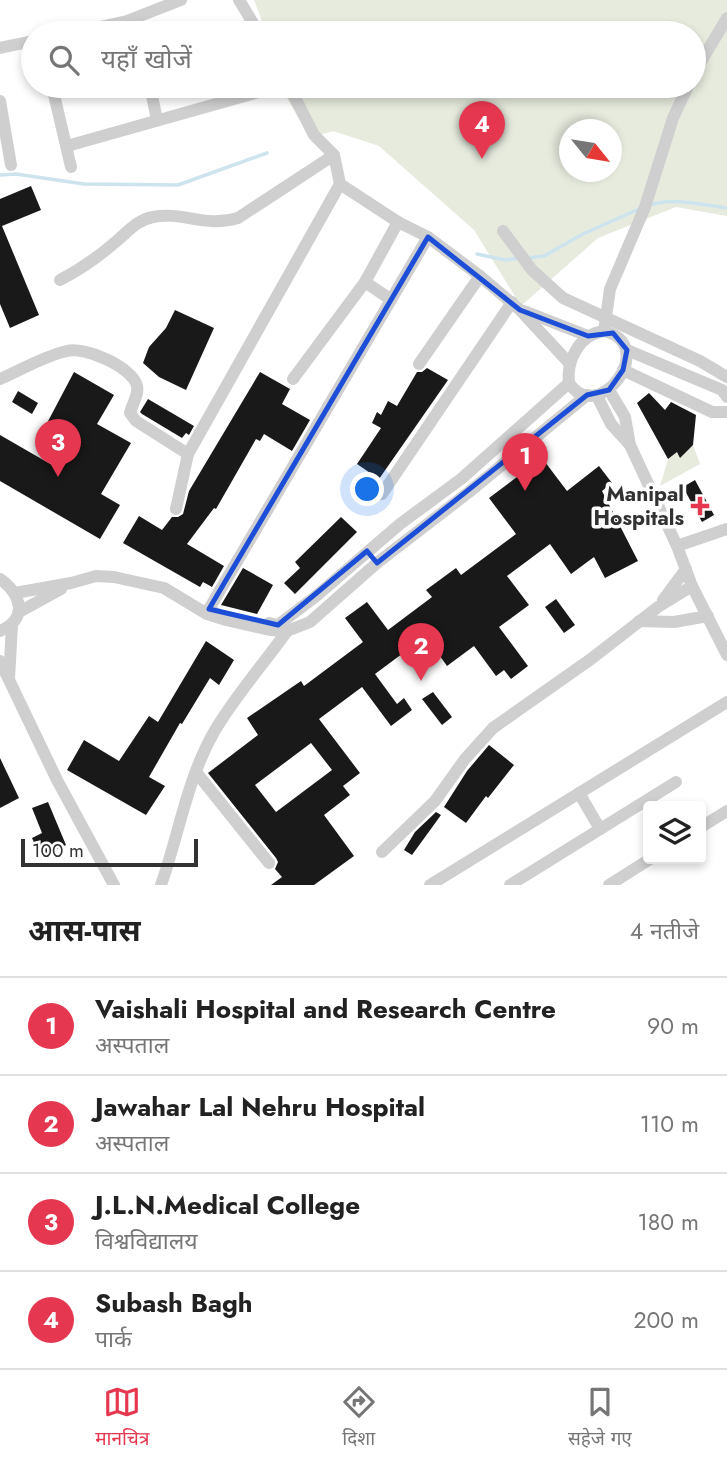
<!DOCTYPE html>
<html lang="hi">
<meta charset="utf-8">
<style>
body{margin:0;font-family:Jost,"Noto Sans Devanagari",sans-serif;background:#f2f2f2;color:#222}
.controls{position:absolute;right:21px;bottom:21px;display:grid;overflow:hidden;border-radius:7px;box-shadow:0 4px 10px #0003}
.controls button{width:63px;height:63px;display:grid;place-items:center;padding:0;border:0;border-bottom:2px solid #e0e0e0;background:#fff;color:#222;font:35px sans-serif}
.compass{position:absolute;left:559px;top:119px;width:63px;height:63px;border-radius:50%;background:#fff;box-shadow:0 4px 10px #0003;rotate:120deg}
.scale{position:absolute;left:21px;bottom:18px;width:177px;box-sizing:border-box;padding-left:7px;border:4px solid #323232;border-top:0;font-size:19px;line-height:24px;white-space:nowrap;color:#323232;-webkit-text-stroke:5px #fff;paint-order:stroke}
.you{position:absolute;left:368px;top:490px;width:24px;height:24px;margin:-18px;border:5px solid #fff;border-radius:50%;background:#1a73e8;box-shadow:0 0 0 10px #1a73e833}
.badge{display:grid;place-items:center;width:46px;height:46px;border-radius:50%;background:#e63750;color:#fff;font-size:23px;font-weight:700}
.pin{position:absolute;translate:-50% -58px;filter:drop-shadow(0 2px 4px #0008)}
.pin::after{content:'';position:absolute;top:37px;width:24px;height:21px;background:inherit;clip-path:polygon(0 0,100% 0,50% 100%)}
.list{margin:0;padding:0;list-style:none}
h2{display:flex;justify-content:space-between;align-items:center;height:91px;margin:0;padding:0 28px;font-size:30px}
h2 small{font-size:23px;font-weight:400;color:#767676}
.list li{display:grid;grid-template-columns:46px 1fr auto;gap:21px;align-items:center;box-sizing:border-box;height:98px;padding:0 28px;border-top:2px solid #e0e0e0}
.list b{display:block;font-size:26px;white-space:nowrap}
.list p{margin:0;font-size:23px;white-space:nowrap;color:#767676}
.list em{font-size:23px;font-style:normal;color:#767676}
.icon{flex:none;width:38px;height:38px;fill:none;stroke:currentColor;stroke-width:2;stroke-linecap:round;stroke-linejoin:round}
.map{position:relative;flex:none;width:727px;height:885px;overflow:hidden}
.search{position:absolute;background:#fff;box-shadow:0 4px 10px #0003;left:21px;right:21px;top:21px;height:77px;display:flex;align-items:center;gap:18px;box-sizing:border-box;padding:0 24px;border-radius:38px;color:#767676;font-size:26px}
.sheet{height:483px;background:#fff}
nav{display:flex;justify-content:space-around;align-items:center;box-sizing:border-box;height:98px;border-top:2px solid #e0e0e0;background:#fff;font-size:19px;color:#767676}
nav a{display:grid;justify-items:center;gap:4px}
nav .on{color:#e63750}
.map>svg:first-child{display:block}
.green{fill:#e6ebde;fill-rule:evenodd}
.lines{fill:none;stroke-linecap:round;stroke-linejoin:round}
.stream{stroke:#cde3ee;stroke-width:3.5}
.building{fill:#191919;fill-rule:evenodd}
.minor{stroke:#cfcfcf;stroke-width:12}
.marked{fill:none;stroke:#1d4ed8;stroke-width:5;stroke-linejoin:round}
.poi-dot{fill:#e63750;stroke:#fff;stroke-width:2.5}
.labels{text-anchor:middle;stroke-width:7;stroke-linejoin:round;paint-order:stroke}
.poi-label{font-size:21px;font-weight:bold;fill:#323232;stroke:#fff;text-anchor:end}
</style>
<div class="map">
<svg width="727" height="885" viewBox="0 0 727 885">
<rect width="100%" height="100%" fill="#fff"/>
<g class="green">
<path d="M254 0H727V216L676 207 598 238 521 306 474 230 379 146 333 131 310 138 280 86H694V33H262L261 18ZM570 130H612V172H570Z"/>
<polygon points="693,445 700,464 660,486 668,459 677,452 681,457"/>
</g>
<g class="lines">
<g class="stream">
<polyline points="0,175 16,174 84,184 178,185 267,153"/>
<path d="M650 205C673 197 703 205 727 208"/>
<polyline points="477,254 505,260 521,258"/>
<polyline points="528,258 544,256 583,234 639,209"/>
</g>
</g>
<g class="building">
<polygon points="31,186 41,210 2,226 39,315 10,328 0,304 0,199"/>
<polygon points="175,310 214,328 186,390 159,377 143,363 149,347 166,328"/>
<polygon points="427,368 448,380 379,479 357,464 381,428 372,423 377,412 381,415 388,401 397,406 417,372 422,372"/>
<polygon points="74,372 114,395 97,424 131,443 101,494 120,505 100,539 0,481 0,435 52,465 68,437 46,425"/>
<polygon points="260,372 290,389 282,404 310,420 292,451 264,434 260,441 256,439 216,509 214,508 187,544 224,566 212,587 203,582 200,587 123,543 139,516 162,530 172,517 178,517 183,514 189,491"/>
<polygon points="18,391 38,403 32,414 12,402"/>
<polygon points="649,393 665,410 671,402 696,415 693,445 680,458 677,452 668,459 637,403"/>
<polygon points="148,399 194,426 189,435 186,433 182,438 142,414 140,412"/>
<path d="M542 458 567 491 599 466 612 483 602 491 638 561 605 578 594 557 571 574 550 544 507 576 529 605 499 627 528 666 511 679 504 670 496 676 474 646 447 666 426 636 375 674 397 704 404 698 412 710 391 726 362 687 319 719 360 773 343 786 350 795 324 815 354 856 314 885H271L282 877 275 869 278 862 276 858 208 773 258 735 247 718 301 681 304 686 363 642 345 618 367 602 388 630 432 597 426 590 456 568 461 575 516 534 489 498ZM311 743 332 770 276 812 255 785Z"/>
<polygon points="695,480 714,515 702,522 683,487"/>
<polygon points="341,517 357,532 295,594 284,583 300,568 295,562"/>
<polygon points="243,568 273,585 257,614 221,605"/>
<polygon points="556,599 575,625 564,633 545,607"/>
<polygon points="206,641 234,660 219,685 210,678 182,724 180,723 149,777 165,786 146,815 67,770 84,740 119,761 149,716 158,722"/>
<polygon points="433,692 452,717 442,725 422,699"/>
<polygon points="489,745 514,765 488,798 486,796 466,823 444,807 467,771"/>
<polygon points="0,758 19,798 0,808"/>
<polygon points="48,802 66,845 40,856 32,838 42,833 32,808"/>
<polygon points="436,812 441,815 412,855 404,850 415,832"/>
</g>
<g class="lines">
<g class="minor">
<polyline points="239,0 259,33"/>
<polyline points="72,33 127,21 181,0"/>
<polyline points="0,48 33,41"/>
<polyline points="694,73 727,18"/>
<polyline points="52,86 71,167"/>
<polyline points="150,86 157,120"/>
<polyline points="289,86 314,135 334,155 340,184 398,222 428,237 480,276 520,310 570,364"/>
<polyline points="0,101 11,165"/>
<polyline points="67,146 280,86"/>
<polyline points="503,231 532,270 563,298 700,361 727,377"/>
<path d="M60 280C79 270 97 258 113 244 126 234 136 220 153 217 182 211 205 228 238 218L334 155"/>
<polyline points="365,282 390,299"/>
<polyline points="524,311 588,336"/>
<polyline points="604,331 610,289 645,207 673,118 688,86"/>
<path d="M604 331C660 345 598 427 569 383 566 360 580 334 604 331Z"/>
<polyline points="627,350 722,390 727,397"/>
<polyline points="419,364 480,276"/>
<polyline points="623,370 712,412 727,412"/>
<path d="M0 379C21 370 44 356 67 351 84 346 133 367 137 386 139 395 132 404 130 413L136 421 188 454"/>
<polyline points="293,379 365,282 398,222"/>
<polyline points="609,390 625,417 630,445"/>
<polyline points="597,396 611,424 630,445 677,546 692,586 727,655"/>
<polyline points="382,494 512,302"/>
<polyline points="176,509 188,454 340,184"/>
<polyline points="677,546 727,529"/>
<path d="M0 579C21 594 29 619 0 631"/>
<polyline points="15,593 71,583 96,576 114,577 164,588 207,614 226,620 270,630 287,631 310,622 377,563 469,492 587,395"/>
<polyline points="663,600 686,569"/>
<polyline points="19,612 61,589"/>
<polyline points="220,616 209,609 428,237"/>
<polyline points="639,621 674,622 708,616"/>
<polyline points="269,623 278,625 315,597 400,524 461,479 569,383"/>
<polyline points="0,661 57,780 114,885"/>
<polyline points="9,679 12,625"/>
<polyline points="196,772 269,863"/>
<polyline points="579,793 600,829"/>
<polyline points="701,827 727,811"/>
<polyline points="382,852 435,801 465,759 493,728 591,659 658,607 692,586"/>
<path d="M161 885C179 834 187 779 214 732 235 696 263 665 287 631"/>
<polyline points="430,885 727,702"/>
<polyline points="510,885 676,782"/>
<polyline points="609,885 650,859"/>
</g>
</g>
<path class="marked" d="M428 237 520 310 588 336 613 333 627 350 623 370 609 390 587 395 377 563 367 551 278 625 209 609Z"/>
<path class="poi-dot" d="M696.5 495.5h7v7h7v7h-7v7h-7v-7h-7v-7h7z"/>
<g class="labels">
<g class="poi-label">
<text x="684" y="501">Manipal<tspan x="684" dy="24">Hospitals</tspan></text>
</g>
</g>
</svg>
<div class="controls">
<button><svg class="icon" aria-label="layers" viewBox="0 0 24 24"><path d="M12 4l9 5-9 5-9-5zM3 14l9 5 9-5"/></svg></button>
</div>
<svg class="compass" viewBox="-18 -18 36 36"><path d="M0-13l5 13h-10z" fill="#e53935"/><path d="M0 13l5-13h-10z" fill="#767676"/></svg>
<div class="scale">100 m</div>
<div class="you"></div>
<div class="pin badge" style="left:525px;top:491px">1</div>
<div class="pin badge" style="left:421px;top:681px">2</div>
<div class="pin badge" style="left:58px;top:477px">3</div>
<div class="pin badge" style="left:482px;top:159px">4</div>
<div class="search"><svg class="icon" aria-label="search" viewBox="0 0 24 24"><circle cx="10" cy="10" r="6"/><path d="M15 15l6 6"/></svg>यहाँ खोजें</div>
</div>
<section class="sheet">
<h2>आस-पास<small>4 नतीजे</small></h2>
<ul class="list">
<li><span class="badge">1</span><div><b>Vaishali Hospital and Research Centre</b><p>अस्पताल</p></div><em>90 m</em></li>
<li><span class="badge">2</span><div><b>Jawahar Lal Nehru Hospital</b><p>अस्पताल</p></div><em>110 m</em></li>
<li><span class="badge">3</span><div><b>J.L.N.Medical College</b><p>विश्वविद्यालय</p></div><em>180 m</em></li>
<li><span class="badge">4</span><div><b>Subash Bagh</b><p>पार्क</p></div><em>200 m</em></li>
</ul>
</section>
<nav>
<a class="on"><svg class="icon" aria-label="map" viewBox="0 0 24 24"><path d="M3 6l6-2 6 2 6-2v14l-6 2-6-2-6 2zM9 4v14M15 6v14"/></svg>मानचित्र</a>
<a><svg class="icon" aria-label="directions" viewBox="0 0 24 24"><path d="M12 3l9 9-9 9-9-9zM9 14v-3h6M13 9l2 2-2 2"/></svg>दिशा</a>
<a><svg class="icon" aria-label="saved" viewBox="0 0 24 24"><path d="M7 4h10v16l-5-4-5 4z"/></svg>सहेजे गए</a>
</nav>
